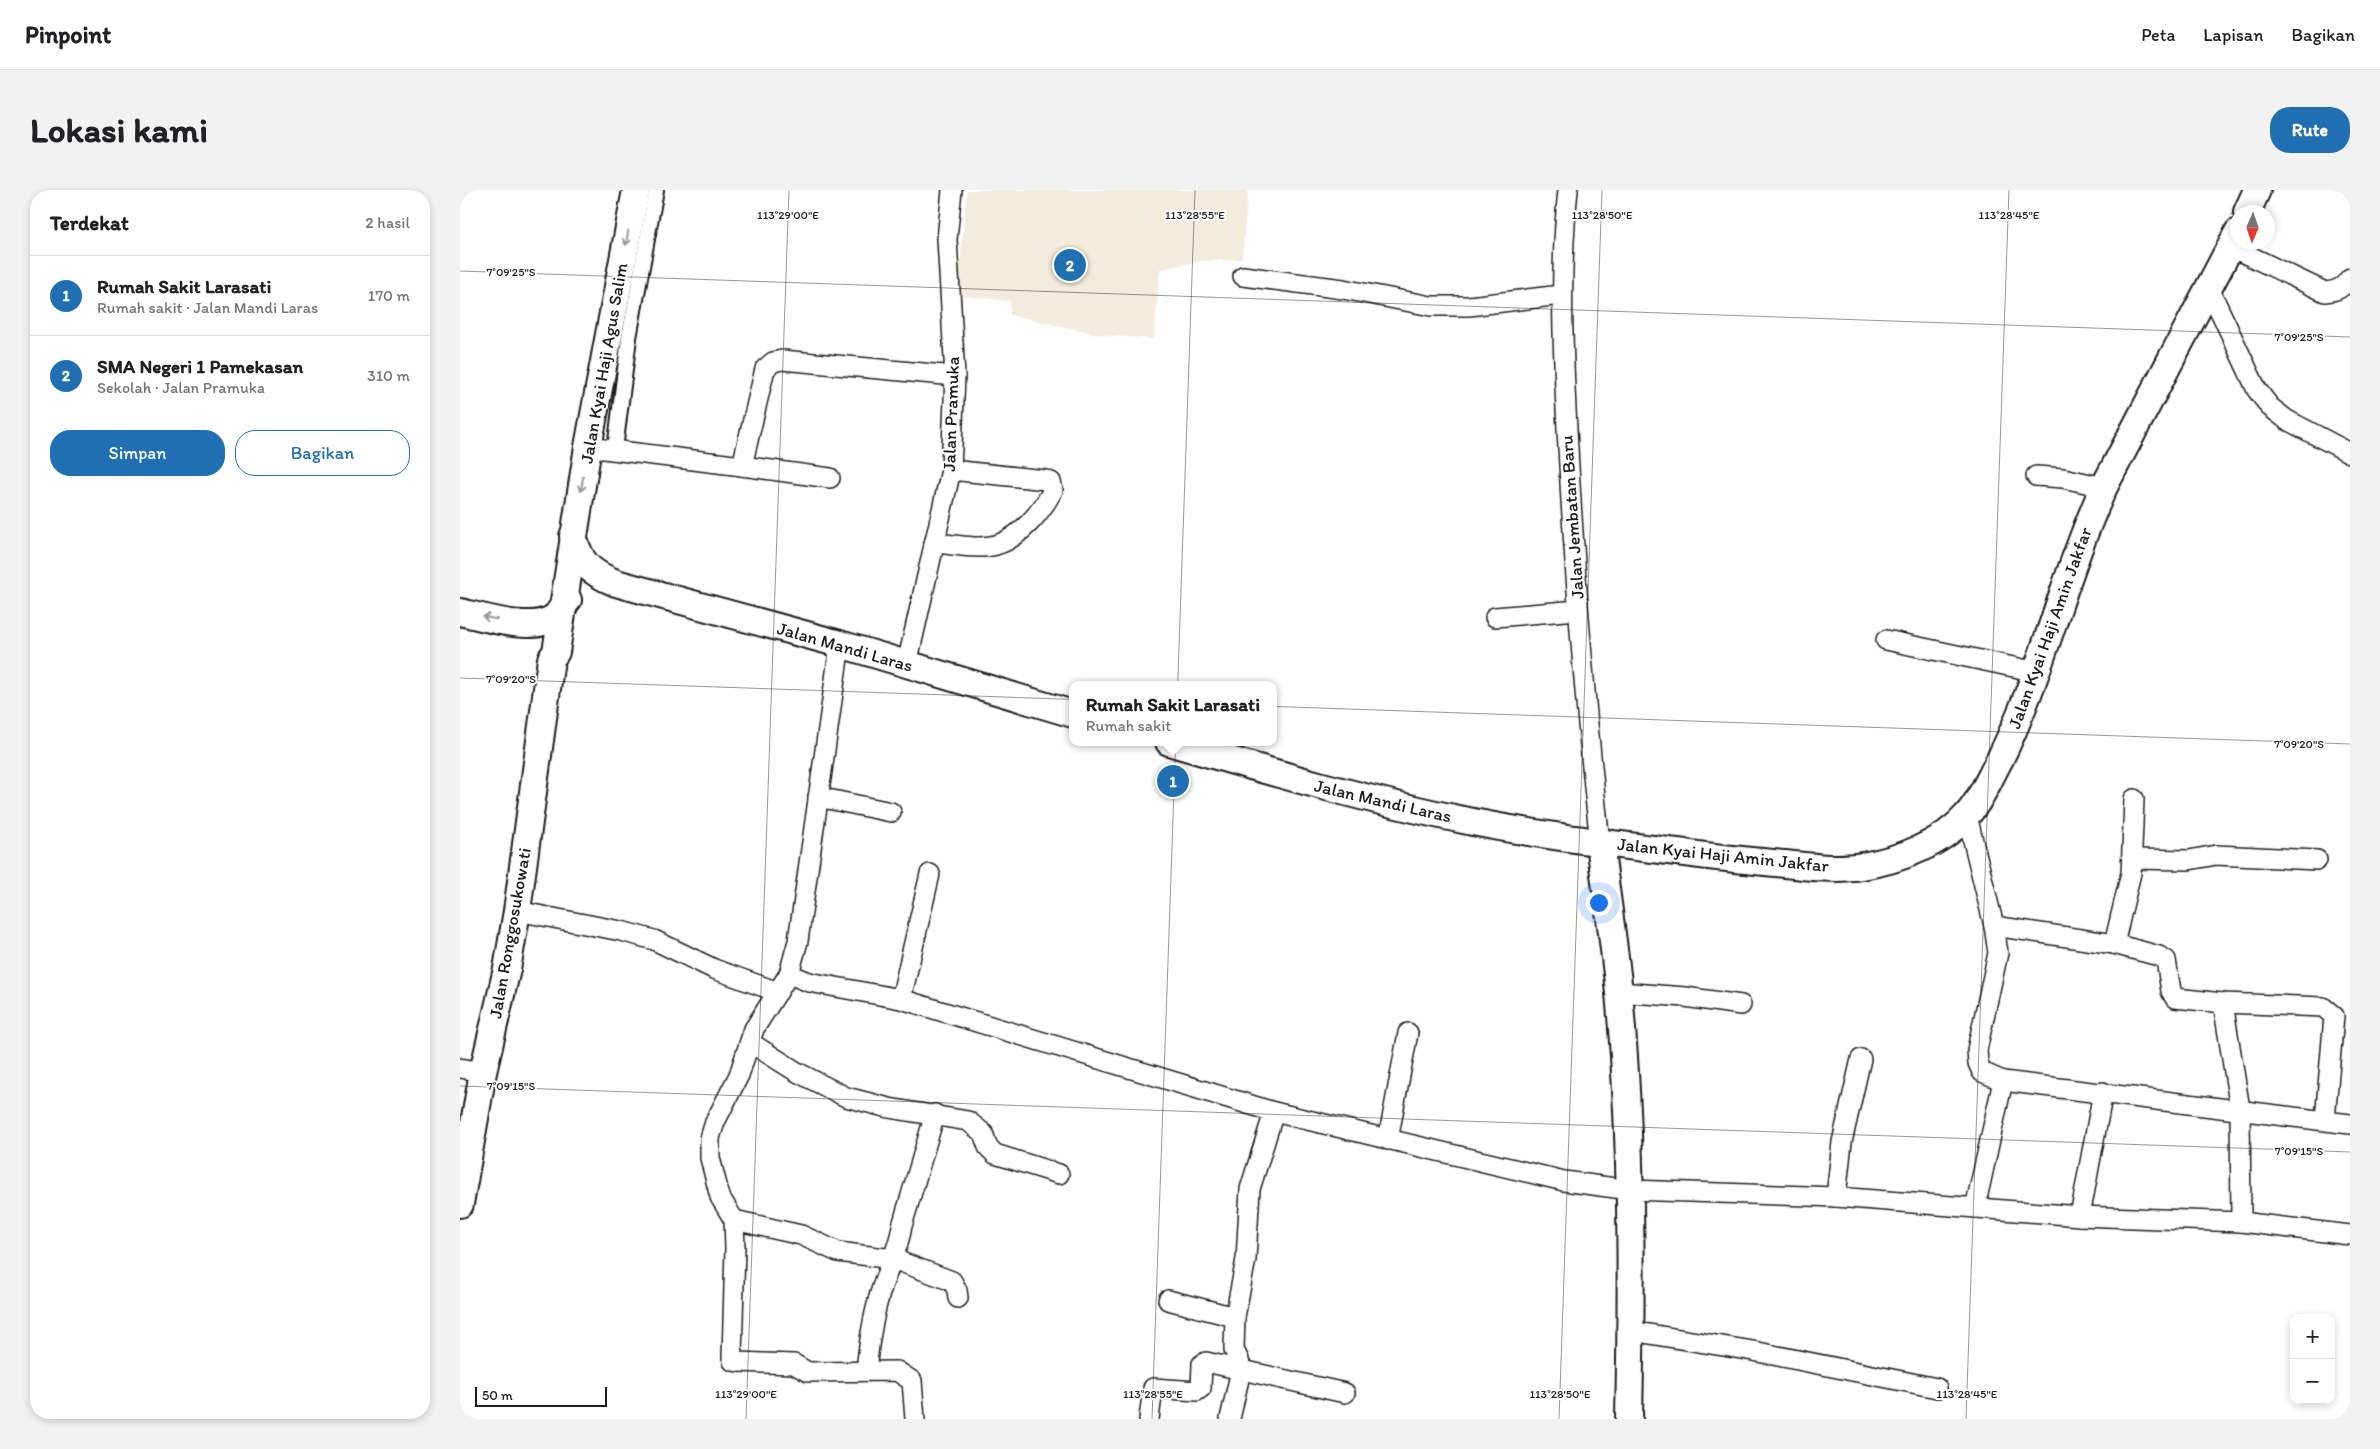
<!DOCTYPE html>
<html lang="id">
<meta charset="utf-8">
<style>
body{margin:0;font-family:Itim,sans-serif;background:#f2f2f2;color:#202124}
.controls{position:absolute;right:15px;bottom:15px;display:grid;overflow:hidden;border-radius:10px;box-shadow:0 2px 8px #0003}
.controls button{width:45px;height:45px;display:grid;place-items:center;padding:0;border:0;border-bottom:1px solid #e0e0e0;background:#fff;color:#202124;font:25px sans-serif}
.compass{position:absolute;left:1770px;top:15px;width:45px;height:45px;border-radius:50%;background:#fff;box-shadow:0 2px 8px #0003;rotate:182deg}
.scale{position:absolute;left:15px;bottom:12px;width:132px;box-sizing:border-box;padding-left:5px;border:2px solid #1c1c1c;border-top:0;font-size:14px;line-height:18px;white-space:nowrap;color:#1c1c1c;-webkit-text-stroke:4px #fff;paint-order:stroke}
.you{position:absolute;left:1138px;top:712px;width:18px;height:18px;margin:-12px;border:4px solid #fff;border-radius:50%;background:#1a73e8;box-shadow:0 0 0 8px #1a73e833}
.badge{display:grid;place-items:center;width:32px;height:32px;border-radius:50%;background:#1f6fb2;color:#fff;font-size:16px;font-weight:700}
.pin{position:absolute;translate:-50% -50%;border:2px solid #fff;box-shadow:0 1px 5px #0006}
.popup{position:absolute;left:609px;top:491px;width:208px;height:65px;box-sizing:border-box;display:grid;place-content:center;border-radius:10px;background:#fff;filter:drop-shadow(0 1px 4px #0005);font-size:16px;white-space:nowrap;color:#757577}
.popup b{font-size:19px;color:#202124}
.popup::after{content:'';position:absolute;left:50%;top:100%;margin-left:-10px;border:10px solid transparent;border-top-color:#fff}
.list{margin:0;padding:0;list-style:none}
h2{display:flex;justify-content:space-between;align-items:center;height:65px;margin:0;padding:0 20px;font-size:21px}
h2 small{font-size:16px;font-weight:400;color:#757577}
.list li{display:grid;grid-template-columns:32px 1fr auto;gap:15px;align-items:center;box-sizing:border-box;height:80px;padding:0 20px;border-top:1px solid #e0e0e0}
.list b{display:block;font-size:19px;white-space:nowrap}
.list p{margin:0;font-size:16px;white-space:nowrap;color:#757577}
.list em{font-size:16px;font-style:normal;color:#757577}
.actions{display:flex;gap:10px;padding:15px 20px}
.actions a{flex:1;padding:11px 0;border:1px solid #1f6fb2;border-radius:20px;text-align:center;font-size:18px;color:#1f6fb2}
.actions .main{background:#1f6fb2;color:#fff}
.map{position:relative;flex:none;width:1890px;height:1229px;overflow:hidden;border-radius:20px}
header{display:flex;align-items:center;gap:30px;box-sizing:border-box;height:70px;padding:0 25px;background:#fff;border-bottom:1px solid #e0e0e0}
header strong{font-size:24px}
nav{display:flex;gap:28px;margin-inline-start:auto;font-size:18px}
.intro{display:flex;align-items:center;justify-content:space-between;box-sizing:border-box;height:120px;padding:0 30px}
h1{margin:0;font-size:35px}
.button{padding:12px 22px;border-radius:20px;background:#1f6fb2;color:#fff;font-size:18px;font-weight:700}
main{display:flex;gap:30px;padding:0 30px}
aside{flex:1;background:#fff;border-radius:20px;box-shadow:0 2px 8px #0003}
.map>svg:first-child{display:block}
.built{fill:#f3ecdd}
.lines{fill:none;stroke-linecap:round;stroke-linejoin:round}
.pedestrian-casing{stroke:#1c1c1c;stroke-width:18}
.minor-casing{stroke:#1c1c1c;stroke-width:22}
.secondary-casing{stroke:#1c1c1c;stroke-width:30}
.pedestrian{stroke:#fff;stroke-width:14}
.minor{stroke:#fff;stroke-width:19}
.secondary{stroke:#fff;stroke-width:26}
.oneway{stroke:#999}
.ticks{fill:none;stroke:#1c1c1c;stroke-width:1;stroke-opacity:0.45}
.labels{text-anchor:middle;stroke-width:4;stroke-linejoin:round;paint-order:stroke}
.street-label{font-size:18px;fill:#1c1c1c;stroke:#fff}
.ticks-label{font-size:12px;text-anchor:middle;fill:#1c1c1c;stroke:#fff;stroke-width:4;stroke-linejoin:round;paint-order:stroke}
</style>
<header>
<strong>Pinpoint</strong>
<nav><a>Peta</a><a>Lapisan</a><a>Bagikan</a></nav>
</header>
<div class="intro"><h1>Lokasi kami</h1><a class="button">Rute</a></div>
<main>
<aside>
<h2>Terdekat<small>2 hasil</small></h2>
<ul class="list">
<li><span class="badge">1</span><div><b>Rumah Sakit Larasati</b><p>Rumah sakit · Jalan Mandi Laras</p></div><em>170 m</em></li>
<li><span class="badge">2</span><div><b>SMA Negeri 1 Pamekasan</b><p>Sekolah · Jalan Pramuka</p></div><em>310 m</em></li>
</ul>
<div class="actions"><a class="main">Simpan</a><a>Bagikan</a></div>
</aside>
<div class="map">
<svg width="1890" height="1229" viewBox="0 0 1890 1229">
<rect width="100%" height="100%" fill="#fff"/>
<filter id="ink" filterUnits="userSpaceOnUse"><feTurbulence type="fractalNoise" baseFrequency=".02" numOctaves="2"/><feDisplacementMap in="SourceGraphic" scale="10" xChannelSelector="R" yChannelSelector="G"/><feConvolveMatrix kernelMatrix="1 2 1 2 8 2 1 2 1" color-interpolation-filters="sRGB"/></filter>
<g filter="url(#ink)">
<polygon class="built" points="507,0 788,0 782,69 742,71 700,79 694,149 643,145 550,125 550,111 497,105"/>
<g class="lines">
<g class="pedestrian-casing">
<polyline id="pedestrian" points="155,259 169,148 196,0"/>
</g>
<g class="minor-casing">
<g id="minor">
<path d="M1108 0C1098 92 1104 183 1109 276 1116 402 1126 527 1140 653"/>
<path d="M1771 57 1865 102C1877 101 1883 98 1890 88"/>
<polyline points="783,86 883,99 971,116 1009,116 1101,105"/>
<polyline points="1749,98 1797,200 1810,217 1827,230 1890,263"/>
<polyline points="128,257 282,276 305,179 313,172 322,170 495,186"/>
<polyline points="282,276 370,288"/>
<polyline points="1576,286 1603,288 1644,297"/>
<path d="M474 353C492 354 517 360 536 355 560 348 582 321 593 300L591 292 586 290 491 280"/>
<polyline points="1035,427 1118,420"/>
<polyline points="1426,450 1577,482"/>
<polyline points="380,454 338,751 329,784 349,792 441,809 814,922 1104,991 1170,1000 1376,1007 1620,1026 1781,1032 1890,1045"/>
<polyline points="447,474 491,280 495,186 487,49 492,0"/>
<polyline points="358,607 431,622"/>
<polyline points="1507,626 1534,736 1538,763 1517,860 1518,873 1522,882 1543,891 1890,934"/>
<polyline points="1672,669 1729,670 1756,665 1857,670"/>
<polyline points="57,721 161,741 194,750 254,779 318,802"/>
<polyline points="1534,736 1654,754 1699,766 1706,770 1711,801 1715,808 1763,813 1863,817 1874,826 1865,930"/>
<polyline points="1654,754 1671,683 1674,609"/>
<polyline points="329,784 294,839 279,885 255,932 250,948 250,968 260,1007 274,1030 275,1058 272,1167 273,1171 278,1172 334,1174 348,1182 437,1181 452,1191 455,1229"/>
<polyline points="1159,802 1225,807 1281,815"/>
<polyline points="441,809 470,684"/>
<polyline points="1763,813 1780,919 1781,1032"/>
<polyline points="291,853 337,882 386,907 429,918 508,931 523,943 528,957 535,964 599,984"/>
<polyline points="0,878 23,882"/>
<polyline points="928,950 948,843"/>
<polyline points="1376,1007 1382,952 1401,869"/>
<polyline points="1515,1018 1543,891"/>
<polyline points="1620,1026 1643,902"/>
<polyline points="274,1030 341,1045 378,1062 433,1069 492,1091 497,1100 498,1108"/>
<polyline points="708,1110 775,1127"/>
<polyline points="1171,1141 1293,1161 1477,1198"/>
<path d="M406 1181C409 1151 413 1123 423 1094 430 1074 439 1057 442 1036L475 924"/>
<polyline points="689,1229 693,1198 737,1201 741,1198 742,1174 746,1172 885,1203"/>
<polyline points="770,1229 781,1180 779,1170 774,1160 775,1127 786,1069 790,999 814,922"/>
</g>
</g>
<g class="secondary-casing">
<g id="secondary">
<polyline points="1787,22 1797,0"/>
<path d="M113 346C121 374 129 382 156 393L380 454 613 524"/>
<path d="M0 422C24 427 75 444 96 426 100 421 104 415 108 410"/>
<path d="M709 552C810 582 910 611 1013 632 1083 646 1154 654 1225 663 1258 668 1292 671 1325 674 1350 677 1378 680 1402 676 1439 670 1482 654 1507 625 1521 610 1530 587 1540 569 1583 482 1603 386 1644 297L1778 42"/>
<path d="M1140 653C1146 702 1154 752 1159 803 1172 944 1172 1087 1169 1229"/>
<polyline points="0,1014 23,882 47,779 57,721 91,469 96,462 128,257 176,0"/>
</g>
</g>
<use href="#pedestrian" class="pedestrian"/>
<use href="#minor" class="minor"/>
<use href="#secondary" class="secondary"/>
</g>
<defs><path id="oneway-shaft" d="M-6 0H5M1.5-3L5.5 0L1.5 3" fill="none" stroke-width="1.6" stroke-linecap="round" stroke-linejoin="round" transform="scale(1.25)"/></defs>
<g class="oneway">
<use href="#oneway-shaft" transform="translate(167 48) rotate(100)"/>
<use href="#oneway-shaft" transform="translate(122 294) rotate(99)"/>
<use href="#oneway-shaft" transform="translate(30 428) rotate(-169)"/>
</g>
</g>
<path class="ticks" d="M0 81 1890 147M0 488 1890 554M0 896 1890 962M286 1229 329 0M692 1229 735 0M1099 1229 1142 0M1506 1229 1549 0"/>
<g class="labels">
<g class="street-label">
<text transform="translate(144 173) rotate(-80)" y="6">Jalan Kyai Haji Agus Salim</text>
<text transform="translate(491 224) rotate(-88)" y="6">Jalan Pramuka</text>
<text transform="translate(1112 327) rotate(-94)" y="6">Jalan Jembatan Baru</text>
<text transform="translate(1590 438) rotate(-70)" y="6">Jalan Kyai Haji Amin Jakfar</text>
<text transform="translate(385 457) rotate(16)" y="6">Jalan Mandi Laras</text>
<text transform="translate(923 611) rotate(13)" y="6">Jalan Mandi Laras</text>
<text transform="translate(1263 665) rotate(6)" y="6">Jalan Kyai Haji Amin Jakfar</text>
<text transform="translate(50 743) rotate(-80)" y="6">Jalan Ronggosukowati</text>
</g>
</g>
<g class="ticks-label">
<text x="328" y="29">113°29'00"E</text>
<text x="735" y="29">113°28'55"E</text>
<text x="1142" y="29">113°28'50"E</text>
<text x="1549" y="29">113°28'45"E</text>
<text x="51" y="86">7°09'25"S</text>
<text x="1839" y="151">7°09'25"S</text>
<text x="51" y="493">7°09'20"S</text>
<text x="1839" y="558">7°09'20"S</text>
<text x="51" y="900">7°09'15"S</text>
<text x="1839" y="965">7°09'15"S</text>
<text x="286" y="1208">113°29'00"E</text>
<text x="693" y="1208">113°28'55"E</text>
<text x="1100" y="1208">113°28'50"E</text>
<text x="1507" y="1208">113°28'45"E</text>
</g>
</svg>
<div class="controls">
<button>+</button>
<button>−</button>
</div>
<svg class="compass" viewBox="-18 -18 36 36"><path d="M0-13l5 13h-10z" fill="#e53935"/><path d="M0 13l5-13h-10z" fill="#757577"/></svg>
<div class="scale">50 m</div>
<div class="you"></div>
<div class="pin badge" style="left:713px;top:591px">1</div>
<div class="popup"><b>Rumah Sakit Larasati</b>Rumah sakit</div>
<div class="pin badge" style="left:610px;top:75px">2</div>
</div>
</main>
